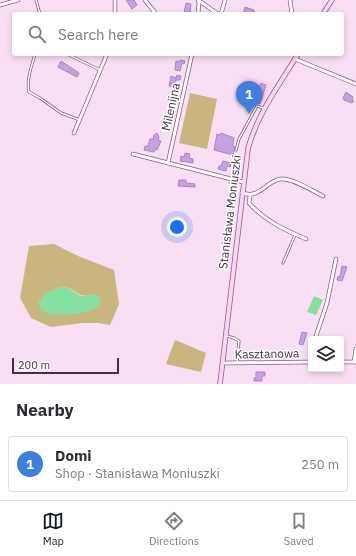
<!DOCTYPE html>
<meta charset="utf-8">
<style>
body{margin:0;font-family:"IBM Plex Sans",sans-serif;background:#f2f2f3;color:#2b2b33}
.controls{position:absolute;right:12px;bottom:12px;display:grid;overflow:hidden;border-radius:4px;box-shadow:0 2px 6px #0003}
.controls button{width:36px;height:36px;display:grid;place-items:center;padding:0;border:0;border-bottom:1px solid #e1e1e2;background:#fff;color:#2b2b33;font:20px sans-serif}
.scale{position:absolute;left:12px;bottom:10px;width:107px;box-sizing:border-box;padding-left:4px;border:2px solid #472f43;border-top:0;font-size:11px;line-height:14px;white-space:nowrap;color:#472f43;-webkit-text-stroke:3px #fff;paint-order:stroke}
.you{position:absolute;left:177px;top:227px;width:14px;height:14px;margin:-10px;border:3px solid #fff;border-radius:50%;background:#1a73e8;box-shadow:0 0 0 6px #1a73e833}
.badge{display:grid;place-items:center;width:26px;height:26px;border-radius:50%;background:#111827;color:#fff;font-size:13px;font-weight:700}
.pin{position:absolute;translate:-50% -33px;filter:drop-shadow(0 1px 2px #0008)}
.pin::after{content:'';position:absolute;top:21px;width:14px;height:12px;background:inherit;clip-path:polygon(0 0,100% 0,50% 100%)}
.list{margin:0;padding:0;list-style:none}
h2{display:flex;justify-content:space-between;align-items:center;height:52px;margin:0;padding:0 16px;font-size:17px}
h2 small{font-size:13px;font-weight:400;color:#7c7c81}
.list li{display:grid;grid-template-columns:26px 1fr auto;gap:12px;align-items:center;box-sizing:border-box;height:56px;margin:0 8px 8px;padding:0 8px;border:1px solid #e1e1e2;border-radius:4px}
.list b{display:block;font-size:15px;white-space:nowrap}
.list p{margin:0;font-size:13px;white-space:nowrap;color:#7c7c81}
.list em{font-size:13px;font-style:normal;color:#7c7c81}
.icon{flex:none;width:22px;height:22px;fill:none;stroke:currentColor;stroke-width:2;stroke-linecap:round;stroke-linejoin:round}
.map{position:relative;flex:none;width:356px;height:384px;overflow:hidden}
.search{position:absolute;background:#fff;box-shadow:0 2px 6px #0003;left:12px;right:12px;top:12px;height:44px;display:flex;align-items:center;gap:10px;box-sizing:border-box;padding:0 14px;border-radius:4px;color:#7c7c81;font-size:15px}
.sheet{height:116px;background:#fff}
nav{display:flex;justify-content:space-around;align-items:center;box-sizing:border-box;height:56px;border-top:1px solid #e1e1e2;background:#fff;font-size:11px;color:#7c7c81}
nav a{display:grid;justify-items:center;gap:2px}
nav .on{color:#111827}
.map>svg:first-child{display:block}
.built{fill:#fcd2f4}
.green{fill:#c8b67e;fill-rule:evenodd}
.water{fill:#86e1a1}
.building{fill:#c8a1e0;stroke:#ab85c2}
.lines{fill:none;stroke-linecap:round;stroke-linejoin:round}
.service-casing{stroke:#8f5887;stroke-width:3}
.minor-casing{stroke:#8f5887;stroke-width:4.5}
.secondary-casing{stroke:#8f5887;stroke-width:5.5}
.service{stroke:#fff;stroke-width:1.5}
.minor{stroke:#fff;stroke-width:3}
.secondary{stroke:#f6d8f2;stroke-width:4}
.labels{text-anchor:middle;stroke-width:3;stroke-linejoin:round;paint-order:stroke}
.street-label{font-size:12px;fill:#472f43;stroke:#fff}
</style>
<div class="map">
<svg width="356" height="384" viewBox="0 0 356 384">
<rect width="100%" height="100%" fill="#f9dff4"/>
<polygon class="built" points="240,74 274,83 266,94 260,106 258,105 254,109 248,106 242,108 245,102"/>
<g class="green">
<polygon points="190,93 217,99 207,149 179,143"/>
<path d="M54 244 78 256 114 270 119 304 110 325 98 323H82L51 327 31 318 20 298 29 246ZM62 287C75 286 78 301 94 294L68 314 39 304C43 293 52 290 62 287Z"/>
<polygon points="175,340 206,353 201,372 166,364"/>
</g>
<g class="water">
<path d="M62 287C70 286 75 294 82 296 88 297 92 293 98 295L101 301C97 315 61 316 49 314 46 313 43 311 40 309 36 296 51 290 62 287Z"/>
<polygon points="314,296 323,300 316,315 307,312"/>
</g>
<g class="building">
<polygon points="126,0 134,0 137,5 132,9"/>
<polygon points="186,3 191,4 190,14 184,13"/>
<polygon points="245,7 254,10 254,12 259,13 259,14 243,14"/>
<polygon points="180,60 185,61 184,64 182,63 180,71 175,70 176,61 180,62"/>
<polygon points="61,61 79,73 77,77 58,67"/>
<polygon points="177,75 181,76 180,80 176,80 174,87 169,86 171,76 176,78"/>
<polygon points="261,83 266,85 260,104 254,102 255,98 248,95 247,97 245,96 246,91 256,95"/>
<polygon points="346,92 353,97 352,100 354,101 352,103 344,100 343,98"/>
<polygon points="157,133 159,137 158,140 161,141 157,150 155,149 154,152 144,150 145,146 148,146 150,139 153,139 154,135"/>
<polygon points="221,133 234,138 233,146 235,147 233,155 214,150 217,134 220,135"/>
<polygon points="185,153 190,154 189,158 193,159 193,163 180,161 181,156 184,157"/>
<polygon points="223,161 231,163 230,167 227,166 226,171 218,169 219,166 221,166"/>
<polygon points="179,180 186,180 186,183 195,184 195,187 178,186"/>
<polygon points="342,266 347,267 342,281 337,280 338,276 340,277"/>
<polygon points="302,332 307,333 303,345 299,344"/>
<polygon points="256,372 265,372 265,376 262,376 262,381 254,381 254,378 256,378"/>
</g>
<g class="lines">
<g class="service-casing">
<g id="service">
<polyline points="36,0 40,14"/>
<path d="M35 54C32 65 26 81 29 92L40 98 61 113 80 120"/>
<polyline points="67,54 100,70"/>
<polyline points="236,150 239,139 257,106 263,108"/>
<polyline points="283,263 295,235"/>
<polyline points="227,336 234,338 239,341 237,363"/>
</g>
</g>
<g class="minor-casing">
<g id="minor">
<polyline points="145,0 156,14"/>
<polyline points="198,0 218,14"/>
<polyline points="290,0 292,14"/>
<polyline points="0,5 18,0"/>
<polyline points="115,14 115,0"/>
<polyline points="198,14 199,2"/>
<polyline points="221,14 225,0"/>
<polyline points="295,59 356,84"/>
<polyline points="74,133 107,54"/>
<polyline points="133,154 243,182"/>
<polyline points="168,163 192,54"/>
<path d="M242 193C261 199 265 181 281 179 293 178 312 191 323 196"/>
<path d="M250 196 249 203C265 221 285 230 306 239"/>
<polyline points="315,339 327,303 336,259"/>
<polyline points="341,362 356,362"/>
<polyline points="354,362 356,349"/>
<polyline points="223,363 311,362"/>
</g>
</g>
<g class="secondary-casing">
<g id="secondary">
<polyline points="323,14 332,0"/>
<path d="M220 384 248 149C257 114 280 84 298 54"/>
</g>
</g>
<use href="#service" class="service"/>
<use href="#minor" class="minor"/>
<use href="#secondary" class="secondary"/>
</g>
<g class="labels">
<g class="street-label">
<text transform="translate(171 107) rotate(-78)" y="4">Milenijna</text>
<text transform="translate(230 212) rotate(-83)" y="4">Stanisława Moniuszki</text>
<text transform="translate(267 354) rotate(-1)" y="4">Kasztanowa</text>
</g>
</g>
</svg>
<div class="controls">
<button><svg class="icon" aria-label="layers" viewBox="0 0 24 24"><path d="M12 4l9 5-9 5-9-5zM3 14l9 5 9-5"/></svg></button>
</div>
<div class="scale">200 m</div>
<div class="you"></div>
<div class="pin badge" style="left:249px;top:114px;background:#3f7fe0">1</div>
<div class="search"><svg class="icon" aria-label="search" viewBox="0 0 24 24"><circle cx="10" cy="10" r="6"/><path d="M15 15l6 6"/></svg>Search here</div>
</div>
<section class="sheet">
<h2>Nearby<small></small></h2>
<ul class="list">
<li><span class="badge" style="background:#3f7fe0">1</span><div><b>Domi</b><p>Shop · Stanisława Moniuszki</p></div><em>250 m</em></li>
</ul>
</section>
<nav>
<a class="on"><svg class="icon" aria-label="map" viewBox="0 0 24 24"><path d="M3 6l6-2 6 2 6-2v14l-6 2-6-2-6 2zM9 4v14M15 6v14"/></svg>Map</a>
<a><svg class="icon" aria-label="directions" viewBox="0 0 24 24"><path d="M12 3l9 9-9 9-9-9zM9 14v-3h6M13 9l2 2-2 2"/></svg>Directions</a>
<a><svg class="icon" aria-label="saved" viewBox="0 0 24 24"><path d="M7 4h10v16l-5-4-5 4z"/></svg>Saved</a>
</nav>
